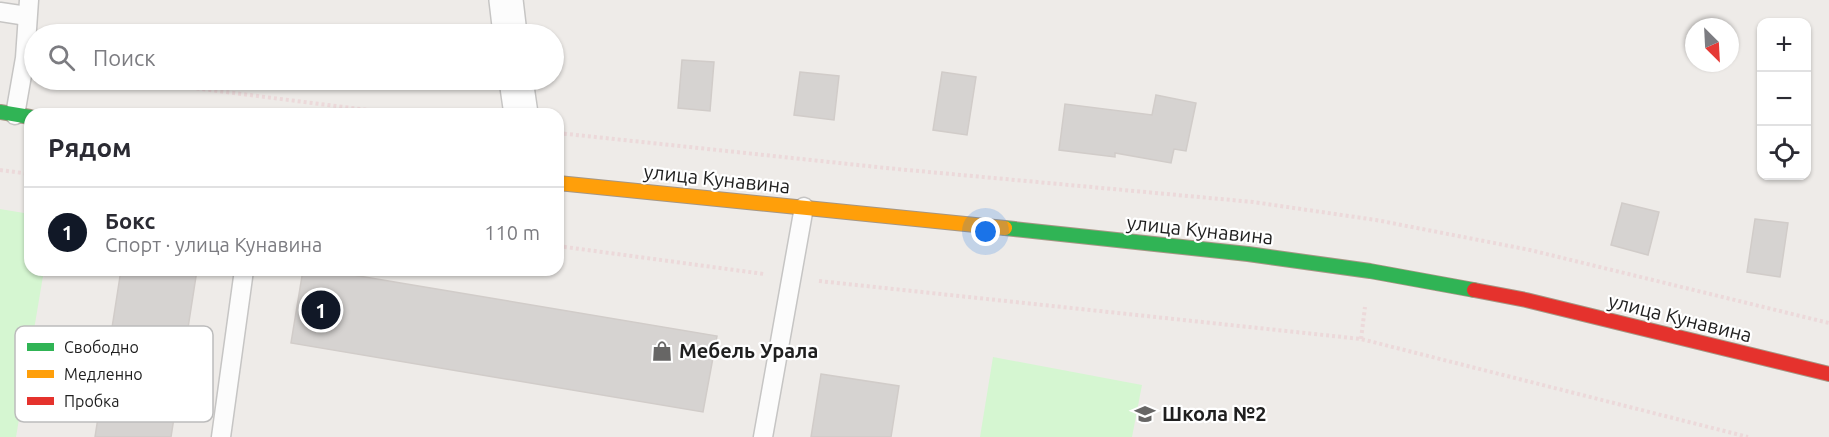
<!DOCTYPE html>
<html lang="ru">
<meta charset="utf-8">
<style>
body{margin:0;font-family:Ubuntu,sans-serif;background:#f7f7f7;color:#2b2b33}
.controls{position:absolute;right:18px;top:18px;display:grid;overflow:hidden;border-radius:12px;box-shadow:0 2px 4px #0004}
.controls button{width:54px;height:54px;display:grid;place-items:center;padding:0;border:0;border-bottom:2px solid #e1e1e2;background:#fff;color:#2b2b33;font:30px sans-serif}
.compass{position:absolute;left:1685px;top:18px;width:54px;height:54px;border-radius:50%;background:#fff;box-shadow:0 2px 4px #0004;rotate:156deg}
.you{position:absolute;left:986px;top:232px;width:21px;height:21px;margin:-15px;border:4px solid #fff;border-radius:50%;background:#1a73e8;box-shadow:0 0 0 9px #1a73e833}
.badge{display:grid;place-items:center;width:39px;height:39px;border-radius:50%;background:#111827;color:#fff;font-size:20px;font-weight:700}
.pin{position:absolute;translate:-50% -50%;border:3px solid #fff;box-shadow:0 2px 6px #0006}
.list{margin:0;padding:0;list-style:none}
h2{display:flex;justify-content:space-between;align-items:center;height:78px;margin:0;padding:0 24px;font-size:26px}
h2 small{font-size:20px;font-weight:400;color:#7c7c81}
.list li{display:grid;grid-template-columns:39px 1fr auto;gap:18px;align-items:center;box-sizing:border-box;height:90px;padding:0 24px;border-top:2px solid #e1e1e2}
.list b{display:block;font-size:22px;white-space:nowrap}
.list p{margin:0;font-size:20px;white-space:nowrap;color:#7c7c81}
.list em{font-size:20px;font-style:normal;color:#7c7c81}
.icon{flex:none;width:33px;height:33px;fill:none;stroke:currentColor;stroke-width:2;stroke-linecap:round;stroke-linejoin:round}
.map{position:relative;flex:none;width:1829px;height:437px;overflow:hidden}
.search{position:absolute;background:#fff;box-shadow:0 2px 4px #0004;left:24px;top:24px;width:540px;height:66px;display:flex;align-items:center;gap:15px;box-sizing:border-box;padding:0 21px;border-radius:33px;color:#7c7c81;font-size:22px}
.panel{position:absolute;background:#fff;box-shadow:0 2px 4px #0004;left:24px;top:108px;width:540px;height:168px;border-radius:18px}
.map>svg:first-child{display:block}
.park{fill:#d5f6d1}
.building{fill:#d6d3d1;stroke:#d1ccc9;stroke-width:1.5}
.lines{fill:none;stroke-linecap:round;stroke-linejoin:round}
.lane-casing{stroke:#c6c5c4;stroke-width:21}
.street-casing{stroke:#c6c5c4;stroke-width:36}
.fast-casing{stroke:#a59684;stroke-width:16}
.slow-casing{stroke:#a59684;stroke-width:16}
.jam-casing{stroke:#a59684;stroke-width:16}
.path{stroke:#ecd9da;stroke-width:4;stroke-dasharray:3 3;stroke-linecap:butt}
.lane{stroke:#fcfcfc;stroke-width:18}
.street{stroke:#fcfcfc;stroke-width:33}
.fast{stroke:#30b455;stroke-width:14}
.slow{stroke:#ff9f0a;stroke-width:14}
.jam{stroke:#e5322d;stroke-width:14}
.labels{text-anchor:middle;stroke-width:4.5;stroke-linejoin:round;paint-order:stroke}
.street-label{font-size:20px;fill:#1f1f1f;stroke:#fff}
.poi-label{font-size:20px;font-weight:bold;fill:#1f1f1f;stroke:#fff;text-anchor:start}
.key{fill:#fff;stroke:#bcbcbc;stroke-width:1.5}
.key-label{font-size:16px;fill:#1f1f1f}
</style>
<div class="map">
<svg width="1829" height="437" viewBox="0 0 1829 437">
<rect width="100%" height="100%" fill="#eeebe8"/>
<g class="park">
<polygon points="0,209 30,214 30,270 44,270 16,437 0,437"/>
<polygon points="993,357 1142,385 1132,437 980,437"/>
</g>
<g class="building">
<polygon points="682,60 714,62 710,111 678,108"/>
<polygon points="800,72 839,76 834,120 794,115"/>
<polygon points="942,72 976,77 967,135 933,130"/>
<polygon points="1156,95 1196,103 1186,151 1174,149 1171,163 1115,153 1115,157 1059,150 1065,104 1152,115"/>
<polygon points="1622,203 1659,212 1648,255 1611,245"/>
<polygon points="1755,219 1788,223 1780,277 1747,272"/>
<polygon points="121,270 197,270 171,437 95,437"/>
<polygon points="303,270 323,270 717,336 703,412 291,343"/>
<polygon points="821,374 899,386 891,437 811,437"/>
</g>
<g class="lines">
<g class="lane-casing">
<g id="lane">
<polyline points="0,12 27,16"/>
<polyline points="15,115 25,58 29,0"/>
<polyline points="221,437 244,270"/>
<polyline points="763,437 804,207"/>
</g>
</g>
<g class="street-casing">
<g id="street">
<polyline points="506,0 510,34"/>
<polyline points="516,80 521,114"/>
</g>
</g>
<g class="fast-casing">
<g id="fast">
<polyline points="0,112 30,117"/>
<polyline points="1005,228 1248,254 1370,271 1474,290"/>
</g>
</g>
<g class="slow-casing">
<polyline id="slow" points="558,183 1005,228"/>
</g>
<g class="jam-casing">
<polyline id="jam" points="1474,290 1526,300 1829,374"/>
</g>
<g class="path">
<polyline points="131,80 399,114"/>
<polyline points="558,133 886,168 1253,202 1376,220 1530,250 1829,323"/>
<polyline points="0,170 30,174"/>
<polyline points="558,246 764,274"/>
<polyline points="819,281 1361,339 1748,437"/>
<polyline points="1361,339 1365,307"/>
</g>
<use href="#lane" class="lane"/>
<use href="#street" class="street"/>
<use href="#fast" class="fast"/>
<use href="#slow" class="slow"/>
<use href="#jam" class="jam"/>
</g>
<defs>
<g id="shop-bare" transform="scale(1.62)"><path d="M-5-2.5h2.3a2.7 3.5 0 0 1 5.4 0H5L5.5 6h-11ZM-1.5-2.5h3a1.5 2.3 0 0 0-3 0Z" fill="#676665" stroke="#fff" stroke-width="2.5" paint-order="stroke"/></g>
<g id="school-bare" transform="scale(1.62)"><path d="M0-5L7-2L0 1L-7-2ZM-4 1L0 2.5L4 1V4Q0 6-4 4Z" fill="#676665" stroke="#fff" stroke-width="2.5" paint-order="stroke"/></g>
</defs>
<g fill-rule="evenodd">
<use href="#shop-bare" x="662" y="351"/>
<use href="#school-bare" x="1145" y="414"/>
</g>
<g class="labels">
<g class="street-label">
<text transform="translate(717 179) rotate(6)" y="7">улица Кунавина</text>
<text transform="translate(1200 230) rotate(6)" y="7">улица Кунавина</text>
<text transform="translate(1680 318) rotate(14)" y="7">улица Кунавина</text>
</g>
<g class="poi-label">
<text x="679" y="358">Мебель Урала</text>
<text x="1162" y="421">Школа №2</text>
</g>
</g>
<rect x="15" y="326" width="198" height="96" rx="9" class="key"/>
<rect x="27" y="343" width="27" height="8" fill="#30b455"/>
<rect x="27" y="370" width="27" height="8" fill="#ff9f0a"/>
<rect x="27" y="397" width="27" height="8" fill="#e5322d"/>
<g class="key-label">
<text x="64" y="353">Свободно</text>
<text x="64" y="380">Медленно</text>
<text x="64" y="407">Пробка</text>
</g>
</svg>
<div class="controls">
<button>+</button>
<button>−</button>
<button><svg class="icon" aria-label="locate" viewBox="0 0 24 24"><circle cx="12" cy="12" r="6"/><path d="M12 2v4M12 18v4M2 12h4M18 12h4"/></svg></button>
</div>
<svg class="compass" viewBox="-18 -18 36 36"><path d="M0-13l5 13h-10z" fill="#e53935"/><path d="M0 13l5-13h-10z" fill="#7c7c81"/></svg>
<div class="you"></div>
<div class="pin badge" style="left:321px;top:310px">1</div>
<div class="search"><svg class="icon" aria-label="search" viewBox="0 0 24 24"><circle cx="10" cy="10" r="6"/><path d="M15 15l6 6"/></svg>Поиск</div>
<section class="panel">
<h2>Рядом<small></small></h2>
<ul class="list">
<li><span class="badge">1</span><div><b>Бокс</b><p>Спорт · улица Кунавина</p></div><em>110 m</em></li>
</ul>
</section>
</div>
